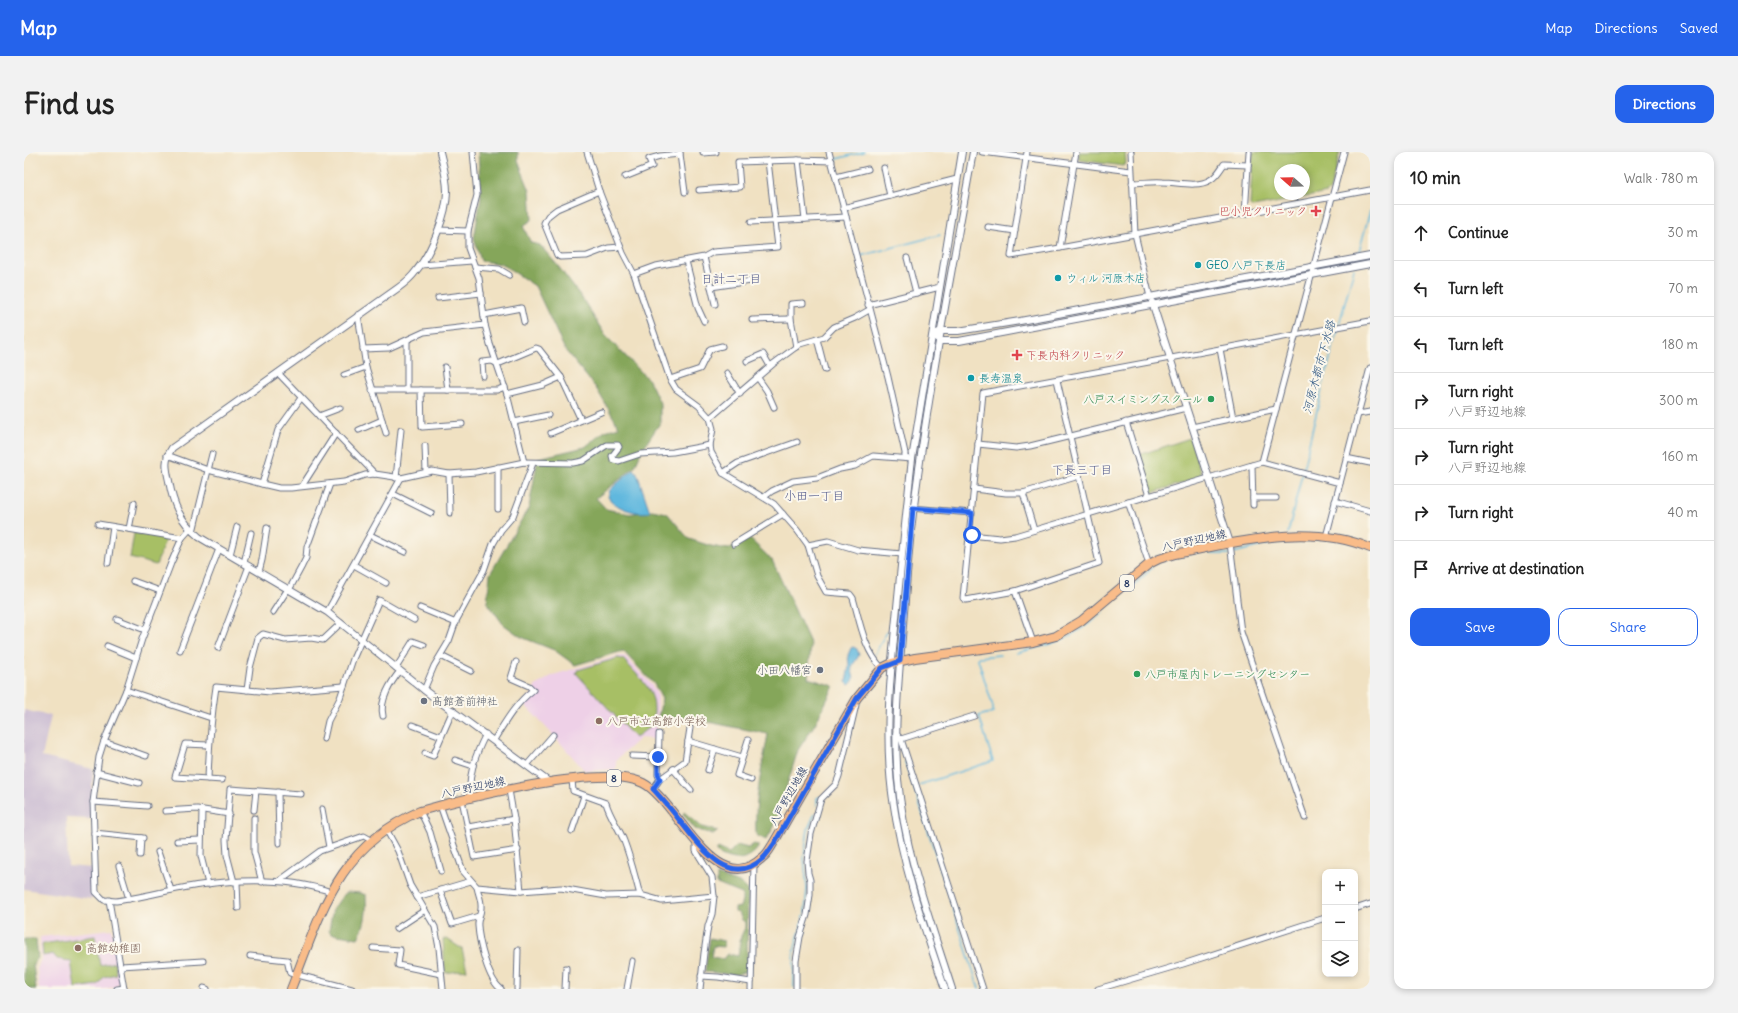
<!DOCTYPE html>
<meta charset="utf-8">
<style>
body{margin:0;font-family:Delius,"Klee One",sans-serif;background:#f2f2f2;color:#222}
.controls{position:absolute;right:12px;bottom:12px;display:grid;overflow:hidden;border-radius:8px;box-shadow:0 2px 6px #0003}
.controls button{width:36px;height:36px;display:grid;place-items:center;padding:0;border:0;border-bottom:1px solid #e0e0e0;background:#fff;color:#222;font:20px sans-serif}
.compass{position:absolute;left:1250px;top:12px;width:36px;height:36px;border-radius:50%;background:#fff;box-shadow:0 2px 6px #0003;rotate:290deg}
.stop{position:absolute;width:12px;height:12px;margin:-9px;border:3px solid #2563eb;border-radius:50%;background:#fff}
.stop.end{background:#2563eb;border-color:#fff;box-shadow:0 1px 4px #0008}
.list{margin:0;padding:0;list-style:none}
h2{display:flex;justify-content:space-between;align-items:center;height:52px;margin:0;padding:0 16px;font-size:17px}
h2 small{font-size:13px;font-weight:400;color:#767676}
.list li{display:grid;grid-template-columns:26px 1fr auto;gap:12px;align-items:center;box-sizing:border-box;height:56px;padding:0 16px;border-top:1px solid #e0e0e0}
.list b{display:block;font-size:15px;white-space:nowrap}
.list p{margin:0;font-size:13px;white-space:nowrap;color:#767676}
.list em{font-size:13px;font-style:normal;color:#767676}
.actions{display:flex;gap:8px;padding:12px 16px}
.actions a{flex:1;padding:9px 0;border:1px solid #2563eb;border-radius:12px;text-align:center;font-size:14px;color:#2563eb}
.actions .main{background:#2563eb;color:#fff}
.icon{flex:none;width:22px;height:22px;fill:none;stroke:currentColor;stroke-width:2;stroke-linecap:round;stroke-linejoin:round}
.map{position:relative;flex:none;width:1346px;height:837px;overflow:hidden;border-radius:12px}
header{display:flex;align-items:center;gap:24px;box-sizing:border-box;height:56px;padding:0 20px;background:#2563eb;color:#fff}
header strong{font-size:19px}
nav{display:flex;gap:22px;margin-inline-start:auto;font-size:14px}
.intro{display:flex;align-items:center;justify-content:space-between;box-sizing:border-box;height:96px;padding:0 24px}
h1{margin:0;font-size:28px}
.button{padding:10px 18px;border-radius:12px;background:#2563eb;color:#fff;font-size:14px;font-weight:700}
main{display:flex;gap:24px;padding:0 24px}
aside{flex:1;background:#fff;border-radius:12px;box-shadow:0 2px 6px #0003}
.map>svg:first-child{display:block}
.built{fill:#eed0e7}
.industrial{fill:#ccbed3}
.green{fill:#a7bf65;stroke:#617762;fill-rule:evenodd}
.forest{fill:#85a65a;stroke:#506a5c}
.water{fill:#61b8de;stroke:#3e749e}
.lines{fill:none;stroke-linecap:round;stroke-linejoin:round}
.stream{stroke:#61b8de;stroke-width:1.5}
.minor-casing{stroke:#666d81;stroke-width:7}
.tertiary-casing{stroke:#666d81;stroke-width:8}
.primary-casing{stroke:#666d81;stroke-width:10}
.minor{stroke:#fff;stroke-width:5}
.tertiary{stroke:#fff;stroke-width:6}
.primary{stroke:#f9bc89;stroke-width:8}
.route{stroke:#2563eb;stroke-width:5}
.health-dot{fill:#e0444e;stroke:#fbf7ec;stroke-width:1.5}
.culture-dot{fill:#0f9aa8;stroke:#fbf7ec;stroke-width:1.5}
.leisure-dot{fill:#2e9e5b;stroke:#fbf7ec;stroke-width:1.5}
.worship-dot{fill:#6b7280;stroke:#fbf7ec;stroke-width:1.5}
.education-dot{fill:#8d6e63;stroke:#fbf7ec;stroke-width:1.5}
.labels{text-anchor:middle;stroke-width:4;stroke-linejoin:round;paint-order:stroke}
.shield{fill:#fbf7ec;stroke:#5e6b89;stroke-width:1}
.shield-label{font-size:10px;font-weight:bold;fill:#1b2f5e}
.health-label{font-size:11px;fill:#be3a42;stroke:#fbf7ec;text-anchor:end}
.culture-label{font-size:11px;fill:#0d838f;stroke:#fbf7ec;text-anchor:start}
.leisure-label{font-size:11px;fill:#27864d;stroke:#fbf7ec;text-anchor:end}
.street-label{font-size:11px;fill:#1b2f5e;stroke:#fbf7ec}
.worship-label{font-size:11px;fill:#5b616d;stroke:#fbf7ec;text-anchor:end}
.education-label{font-size:11px;fill:#785e54;stroke:#fbf7ec;text-anchor:start}
.neighbourhood-label{font-size:12px;fill:#525a8c;stroke:#fbf7ec}
.water-label{font-size:12px;font-style:italic;fill:#305884;stroke:#fbf7ec}
</style>
<header>
<strong>Map</strong>
<nav><a>Map</a><a>Directions</a><a>Saved</a></nav>
</header>
<div class="intro"><h1>Find us</h1><a class="button">Directions</a></div>
<main>
<div class="map">
<svg width="1346" height="837" viewBox="0 0 1346 837">
<rect width="100%" height="100%" fill="#fbf7ec"/>
<filter id="ink" filterUnits="userSpaceOnUse"><feTurbulence type="fractalNoise" baseFrequency=".025" numOctaves="2"/><feDisplacementMap in="SourceGraphic" scale="8" xChannelSelector="R" yChannelSelector="G"/><feConvolveMatrix kernelMatrix="1 2 1 2 8 2 1 2 1" color-interpolation-filters="sRGB"/></filter>
<filter id="wash" filterUnits="userSpaceOnUse"><feTurbulence type="fractalNoise" baseFrequency=".012" numOctaves="4" result="noise"/><feDisplacementMap in="SourceGraphic" scale="16" xChannelSelector="R" yChannelSelector="G"/><feGaussianBlur stdDeviation="0.9" result="paint"/><feColorMatrix in="noise" values="0 0 0 0 0 0 0 0 0 0 0 0 0 0 0 0 0 1.4 0 .05"/><feComposite in="paint" operator="in"/></filter>
<g filter="url(#wash)">
<rect width="100%" height="100%" fill="#f0e1c2"/>
<g class="built">
<polygon points="594,504 601,504 627,532 634,544 632,587 616,586 592,608 592,617 561,619 531,585 499,551 511,539 510,535 529,523"/>
<polygon points="88,777 96,829 92,835 80,837 15,837 13,817 17,807 16,785"/>
</g>
<polygon class="industrial" points="0,558 27,564 18,605 69,617 66,667 42,666 44,714 68,716 69,746 67,747 0,737"/>
<g class="green">
<polygon points="1055,0 1101,0 1102,11 1099,14 1055,8"/>
<path d="M1229 0H1316L1306 38 1303 41 1229 55 1226 53ZM1256 18H1280V42H1256Z"/>
<polygon points="1166,286 1178,325 1127,341 1115,303"/>
<polygon points="110,381 142,386 132,413 106,406"/>
<path d="M594 506 599 507C619 530 636 540 628 573L611 586 552 521 554 518Z"/>
<polygon points="71,784 76,813 91,810 92,822 80,825 73,833 51,836 47,809 33,807 29,802 19,804 18,792"/>
<polygon points="419,787 423,787 438,797 443,818 421,821"/>
</g>
<g class="forest">
<path d="M454 0H494V9L506 39 508 68 499 74 507 91 516 93 534 114 558 146 581 183 625 228 636 251V271L618 298 611 314 600 324 572 346 582 357 606 362 628 358 643 361 665 387 687 394 704 397 725 386 748 408 787 493 784 526 810 534 791 572 774 598 750 675 742 688 732 683C730 649 738 616 744 582L664 566H634L638 547 630 532 599 499 551 513 530 498 497 485 479 472 463 450 466 422 505 355 514 306 561 295 581 279 595 275 572 236 541 198 511 134 478 112 457 109 450 86 457 45Z"/>
<polygon points="660,660 678,675 694,679 688,682 671,677 659,662"/>
<path d="M730 692 734 693V696C723 711 706 709 692 700L694 696 705 701 713 693 724 696Z"/>
<polygon points="693,723 718,732 724,738 723,819 711,823 684,820 681,819 686,786 700,789 700,795 689,794 687,805 700,807 704,802 714,804 717,784 721,776 721,770 718,768 715,761 711,760 711,756 716,755 718,749 718,742 693,732"/>
<path d="M324 740 336 741 342 743C343 759 342 772 334 786 324 785 316 783 307 782L305 779 309 756C315 751 316 744 324 740Z"/>
<polygon points="0,787 12,787 14,806 9,812 12,837 0,837"/>
</g>
<g class="water">
<path d="M610 317 613 321 626 360C613 363 591 356 584 345L586 338 589 335Z"/>
<path d="M829 495 833 497 835 503C833 507 829 512 828 515 826 522 835 526 825 533L822 530 825 514 824 503 827 496Z"/>
</g>
<g class="lines">
<g class="stream">
<polyline points="812,7 840,0"/>
<polyline points="1334,103 1346,59"/>
<polyline points="836,104 916,83"/>
<polyline points="1315,173 1330,117"/>
<polyline points="1264,381 1299,233 1314,177"/>
<polyline points="1209,401 1262,388 1262,386"/>
<polyline points="1187,402 1205,402"/>
<polyline points="1104,439 1128,416"/>
<path d="M992 501C1031 492 1047 487 1079 461"/>
<polyline points="851,502 863,479"/>
<polyline points="881,610 890,635 891,635"/>
<polyline points="895,633 969,609 955,564 969,560 969,555 954,507 955,505 976,503"/>
<polyline points="890,635 955,837"/>
<polyline points="793,653 793,646 796,645"/>
<polyline points="770,835 770,799 781,761 783,736 780,706 784,677 791,661"/>
</g>
</g>
</g>
<g filter="url(#ink)">
<g class="lines">
<g class="minor-casing">
<g id="minor">
<polyline points="449,0 453,43 444,79 444,96 455,126 461,173 466,192 483,242 500,310"/>
<path d="M563 0 575 39 599 101 610 122 646 227 652 237 675 254 686 266 689 277 686 293 687 300 699 321 750 352 773 378 784 393 793 424 802 440 826 442 829 446C836 470 840 498 858 516"/>
<polyline points="805,0 864,225 881,301 881,306"/>
<polyline points="958,0 1107,19"/>
<polyline points="1003,0 987,104 1036,96 1346,38"/>
<polyline points="1107,0 1111,82 1126,145"/>
<polyline points="679,1 692,0"/>
<polyline points="656,2 661,40"/>
<polyline points="774,8 781,67"/>
<polyline points="860,16 866,44"/>
<polyline points="601,25 628,14 625,7 636,4 656,2 656,0"/>
<polyline points="812,25 844,17"/>
<path d="M1108 31C1118 31 1129 29 1139 30 1153 30 1173 36 1186 28 1192 25 1196 18 1200 12L1224 13"/>
<polyline points="675,38 716,35 714,10 774,8 808,9"/>
<polyline points="575,39 533,57 524,64 520,71 533,103 536,105 563,104 584,96 596,95"/>
<polyline points="819,56 933,27"/>
<polyline points="1221,62 1225,0"/>
<polyline points="727,70 822,65"/>
<polyline points="964,75 991,79"/>
<polyline points="414,78 444,79"/>
<polyline points="1036,96 1052,0"/>
<polyline points="680,105 691,152"/>
<polyline points="883,106 892,141"/>
<polyline points="662,109 674,156 680,169"/>
<polyline points="397,113 448,109"/>
<polyline points="451,115 475,117 485,123"/>
<polyline points="610,122 632,114 680,105 689,100 754,95 744,9"/>
<polyline points="687,135 727,129"/>
<polyline points="414,146 457,141"/>
<polyline points="844,153 916,135"/>
<polyline points="334,163 342,215 362,281"/>
<polyline points="460,163 497,156 500,170"/>
<polyline points="728,168 767,167"/>
<polyline points="793,187 801,218"/>
<polyline points="383,188 383,238"/>
<polyline points="772,195 767,167 767,152 779,151"/>
<polyline points="339,197 365,196 400,180 461,173"/>
<polyline points="1196,197 1209,266"/>
<polyline points="723,209 739,202 746,214"/>
<polyline points="421,215 424,238"/>
<polyline points="254,221 351,322"/>
<polyline points="703,221 716,242"/>
<polyline points="320,223 342,215"/>
<polyline points="459,224 458,210 468,209 474,212 512,196 515,197 537,225"/>
<polyline points="734,226 743,239 750,255"/>
<polyline points="646,227 676,217 686,197 698,194"/>
<polyline points="1033,228 1075,411 991,439 942,448 939,446 959,241 1346,169"/>
<polyline points="348,238 473,238 481,235"/>
<polyline points="397,238 398,275 438,272"/>
<polyline points="483,242 519,233 537,225 557,268"/>
<polyline points="1334,262 1346,260"/>
<polyline points="295,264 316,256"/>
<polyline points="686,266 749,212 776,192 800,185 810,175 831,166 845,158"/>
<polyline points="490,270 524,263"/>
<polyline points="1102,270 1125,344"/>
<polyline points="1168,275 1252,257"/>
<polyline points="335,278 358,268"/>
<polyline points="527,281 577,260"/>
<polyline points="954,292 992,296 1006,294 1162,256"/>
<polyline points="401,294 402,320"/>
<polyline points="143,303 184,318 238,332 255,336 267,336 320,330 341,323 351,322 377,326 408,319 425,322 452,320 500,310 549,311 559,309 583,293 594,293 595,295 588,304 589,308 595,309 616,302 649,300 686,293"/>
<polyline points="1322,306 1346,311"/>
<polyline points="1238,310 1320,0"/>
<polyline points="1228,313 1229,353"/>
<polyline points="474,315 474,357"/>
<polyline points="699,321 714,311 773,290"/>
<polyline points="425,322 426,361"/>
<polyline points="372,326 377,278"/>
<polyline points="238,332 254,278 277,246"/>
<polyline points="278,334 312,281"/>
<polyline points="950,337 982,341 999,341 1055,324"/>
<polyline points="999,341 1010,378"/>
<polyline points="369,342 407,361"/>
<polyline points="740,345 748,339 769,329 793,326 816,317 831,314 849,304 888,307"/>
<polyline points="1229,346 1252,346"/>
<polyline points="1311,349 1346,359"/>
<polyline points="1104,350 1125,412"/>
<polyline points="887,356 948,361"/>
<polyline points="74,372 158,386"/>
<polyline points="105,377 110,351"/>
<path d="M166 377 158 386 147 411 118 487 102 538 80 589 75 605 69 650 72 740 80 748 92 749C120 745 148 737 176 733 219 727 266 726 307 740"/>
<polyline points="169,380 188,302"/>
<polyline points="346,383 381,400"/>
<polyline points="946,383 976,386 991,384 1238,310 1316,331"/>
<polyline points="1302,385 1346,216"/>
<polyline points="1206,391 1217,480 1281,666"/>
<polyline points="710,392 759,362"/>
<polyline points="784,393 804,389 834,398 878,402"/>
<polyline points="206,403 213,375"/>
<polyline points="84,411 89,375"/>
<polyline points="220,411 227,381"/>
<polyline points="330,413 362,431"/>
<polyline points="235,420 238,408 243,376"/>
<polyline points="109,429 136,439"/>
<polyline points="265,438 278,414 282,406 283,395 306,332"/>
<polyline points="991,439 1009,490"/>
<polyline points="396,456 432,471"/>
<polyline points="249,460 264,437"/>
<polyline points="303,460 377,326"/>
<polyline points="93,467 121,478"/>
<polyline points="83,494 112,506"/>
<polyline points="194,496 225,414"/>
<polyline points="156,498 195,397"/>
<polyline points="417,504 447,519"/>
<polyline points="372,516 389,489 400,493"/>
<polyline points="102,538 187,566"/>
<polyline points="223,538 226,516 234,486 239,482 261,488 287,486 299,488 317,471"/>
<polyline points="400,538 410,514 425,489 432,469 460,418 469,392 477,378 489,364 509,311"/>
<path d="M359 564C355 549 367 530 376 519"/>
<polyline points="388,573 417,584"/>
<polyline points="635,582 634,623 636,627"/>
<polyline points="872,582 877,587 959,837"/>
<polyline points="300,587 304,569 316,546 329,507 355,448 390,468"/>
<polyline points="877,587 950,564"/>
<path d="M470 588C481 570 492 551 509 538L505 534 487 526 492 510"/>
<polyline points="724,588 713,623 727,628"/>
<polyline points="80,589 122,604"/>
<polyline points="664,589 718,605"/>
<path d="M185 593 161 592 151 625 184 627C185 596 187 566 192 535L246 540 320 534"/>
<polyline points="401,601 409,604 429,558"/>
<polyline points="608,604 634,605"/>
<polyline points="431,608 449,614"/>
<polyline points="503,613 529,583"/>
<polyline points="649,617 667,638"/>
<polyline points="684,618 691,597"/>
<polyline points="72,620 115,631"/>
<polyline points="184,627 198,628"/>
<path d="M548 628 549 639 582 651C586 665 595 676 600 689 607 707 611 725 616 743"/>
<polyline points="629,637 636,627 661,609 666,576"/>
<polyline points="485,638 490,667 497,739"/>
<polyline points="254,640 255,691"/>
<path d="M446 646C444 623 451 603 462 582"/>
<polyline points="438,648 450,705 494,698"/>
<polyline points="69,650 123,654"/>
<polyline points="416,653 439,719 453,735 497,739 537,736 582,744 616,743 638,749 690,744"/>
<polyline points="298,657 305,695"/>
<polyline points="178,658 177,704 184,732"/>
<polyline points="230,658 232,639"/>
<polyline points="141,659 173,657 205,662"/>
<polyline points="396,659 406,680 417,719"/>
<polyline points="230,666 230,700 238,730"/>
<polyline points="444,675 490,667"/>
<polyline points="362,677 374,699 386,733 411,775 415,796 419,837"/>
<polyline points="548,679 560,644"/>
<polyline points="70,681 119,686"/>
<polyline points="153,689 176,688"/>
<polyline points="672,690 672,699 688,725 690,744 688,762 684,774 680,801 676,837"/>
<polyline points="134,700 147,738"/>
<polyline points="116,703 117,686"/>
<polyline points="95,714 105,747"/>
<polyline points="255,729 296,699 340,684 347,688"/>
<polyline points="210,730 203,703 202,688 206,637 277,642"/>
<polyline points="213,730 214,756"/>
<path d="M453 735C454 741 457 747 457 753 458 761 453 767 454 774 455 790 464 828 477 837"/>
<polyline points="416,738 428,772 455,764"/>
<polyline points="393,745 447,729"/>
<polyline points="85,748 100,837"/>
<polyline points="1331,757 1346,752"/>
<polyline points="372,777 401,758"/>
<polyline points="349,796 376,798 374,813 417,822"/>
<polyline points="226,804 263,808 266,821 328,837"/>
<polyline points="97,814 179,809"/>
<polyline points="677,824 694,825 727,830"/>
<polyline points="180,836 183,837"/>
<polyline points="93,837 100,836"/>
<polyline points="493,837 494,798"/>
<polyline points="541,837 542,816"/>
<polyline points="603,837 608,809"/>
<polyline points="727,837 730,712"/>
<polyline points="772,837 772,809 776,785 783,763 786,743 786,728 784,721 783,709 787,682 797,647 812,632 815,624 832,553"/>
<polyline points="1074,837 1159,812 1301,766"/>
</g>
</g>
<g class="tertiary-casing">
<g id="tertiary">
<path d="M416 0C419 13 423 26 423 39 423 63 407 101 392 119 387 126 381 131 374 136L148 296C140 308 142 316 145 329 149 352 156 369 175 385L303 460 400 538 525 630"/>
<polyline points="1346,104 996,169 934,179 917,179 909,183 916,189 935,189 1346,112"/>
<polyline points="1128,150 1206,391"/>
<path d="M921 837C900 775 878 713 869 648 860 588 866 526 872 466 877 413 882 360 888 307L938 0"/>
<path d="M928 837C906 768 880 699 874 627 869 573 876 514 880 460 883 425 885 389 890 354 905 235 928 118 949 0"/>
</g>
</g>
<g class="primary-casing">
<path id="primary" d="M267 837C298 759 313 695 396 659 442 646 579 611 619 631 653 648 691 750 738 706 743 703 746 697 749 692L833 546 858 516 868 511 891 506 1009 490 1032 484 1057 469 1125 412 1135 407 1151 402C1215 390 1283 370 1346 396"/>
</g>
<use href="#minor" class="minor"/>
<use href="#tertiary" class="tertiary"/>
<use href="#primary" class="primary"/>
</g>
</g>
<g class="lines" filter="url(#ink)">
<path class="route" d="M634 605V622L636 627 629 637C638 647 648 658 656 669 675 693 705 737 738 707 743 703 746 697 750 692L833 546 858 516 876 509 889 356 948 361 946 382 948 383"/>
</g>
<g class="health-dot">
<path d="M1290 53h4v4h4v4h-4v4h-4v-4h-4v-4h4z"/>
<path d="M991 197h4v4h4v4h-4v4h-4v-4h-4v-4h4z"/>
</g>
<g class="culture-dot">
<circle cx="1174" cy="113" r="4"/>
<circle cx="1034" cy="126" r="4"/>
<circle cx="947" cy="226" r="4"/>
</g>
<g class="leisure-dot">
<circle cx="1187" cy="247" r="4"/>
<circle cx="1113" cy="522" r="4"/>
</g>
<g class="worship-dot">
<circle cx="796" cy="518" r="4"/>
<circle cx="400" cy="549" r="4"/>
</g>
<g class="education-dot">
<circle cx="575" cy="569" r="4"/>
<circle cx="54" cy="796" r="4"/>
</g>
<g class="labels">
<g class="shield">
<rect x="1096" y="423" width="14" height="16" rx="3"/>
<rect x="583" y="618" width="14" height="16" rx="3"/>
</g>
<g class="shield-label">
<text x="1103" y="435">8</text>
<text x="590" y="630">8</text>
</g>
<g class="health-label">
<text x="1283" y="63">巴小児クリニック</text>
<text x="1002" y="207" text-anchor="start">下長内科クリニック</text>
</g>
<g class="culture-label">
<text x="1182" y="117">GEO 八戸下長店</text>
<text x="1042" y="130">ウィル 河原木店</text>
<text x="955" y="230">長寿温泉</text>
</g>
<g class="leisure-label">
<text x="1179" y="251">八戸スイミングスクール</text>
<text x="1121" y="526" text-anchor="start">八戸市屋内トレーニングセンター</text>
</g>
<g class="street-label">
<text transform="translate(1170 388) rotate(-12)" y="4">八戸野辺地線</text>
<text transform="translate(449 635) rotate(-12)" y="4">八戸野辺地線</text>
<text transform="translate(764 644) rotate(-61)" y="4">八戸野辺地線</text>
</g>
<g class="worship-label">
<text x="788" y="522">小田八幡宮</text>
<text x="408" y="553" text-anchor="start">髙館蒼前神社</text>
</g>
<g class="education-label">
<text x="583" y="573">八戸市立高館小学校</text>
<text x="62" y="800">高館幼稚園</text>
</g>
<g class="neighbourhood-label">
<text x="707" y="131">日計二丁目</text>
<text x="1058" y="322">下長三丁目</text>
<text x="790" y="348">小田一丁目</text>
</g>
<g class="water-label">
<text transform="translate(1295 215) rotate(-75)" y="4">河原木都市下水路</text>
</g>
</g>
</svg>
<div class="controls">
<button>+</button>
<button>−</button>
<button><svg class="icon" aria-label="layers" viewBox="0 0 24 24"><path d="M12 4l9 5-9 5-9-5zM3 14l9 5 9-5"/></svg></button>
</div>
<svg class="compass" viewBox="-18 -18 36 36"><path d="M0-13l5 13h-10z" fill="#e53935"/><path d="M0 13l5-13h-10z" fill="#767676"/></svg>
<div class="stop" style="left:948px;top:383px"></div>
<div class="stop end" style="left:634px;top:605px"></div>
</div>
<aside>
<h2>10 min<small>Walk · 780 m</small></h2>
<ul class="list">
<li><svg class="icon" aria-label="ahead" viewBox="0 0 24 24"><path d="M12 20V5M6 11l6-6 6 6"/></svg><div><b>Continue</b></div><em>30 m</em></li>
<li><svg class="icon" aria-label="left" viewBox="0 0 24 24"><path d="M17 20v-9H6M10 6l-5 5 5 5"/></svg><div><b>Turn left</b></div><em>70 m</em></li>
<li><svg class="icon" aria-label="left" viewBox="0 0 24 24"><path d="M17 20v-9H6M10 6l-5 5 5 5"/></svg><div><b>Turn left</b></div><em>180 m</em></li>
<li><svg class="icon" aria-label="right" viewBox="0 0 24 24"><path d="M7 20v-9h11M14 6l5 5-5 5"/></svg><div><b>Turn right</b><p>八戸野辺地線</p></div><em>300 m</em></li>
<li><svg class="icon" aria-label="right" viewBox="0 0 24 24"><path d="M7 20v-9h11M14 6l5 5-5 5"/></svg><div><b>Turn right</b><p>八戸野辺地線</p></div><em>160 m</em></li>
<li><svg class="icon" aria-label="right" viewBox="0 0 24 24"><path d="M7 20v-9h11M14 6l5 5-5 5"/></svg><div><b>Turn right</b></div><em>40 m</em></li>
<li><svg class="icon" aria-label="arrive" viewBox="0 0 24 24"><path d="M6 21V4h12l-3 4 3 4H6"/></svg><div><b>Arrive at destination</b></div></li>
</ul>
<div class="actions"><a class="main">Save</a><a>Share</a></div>
</aside>
</main>
